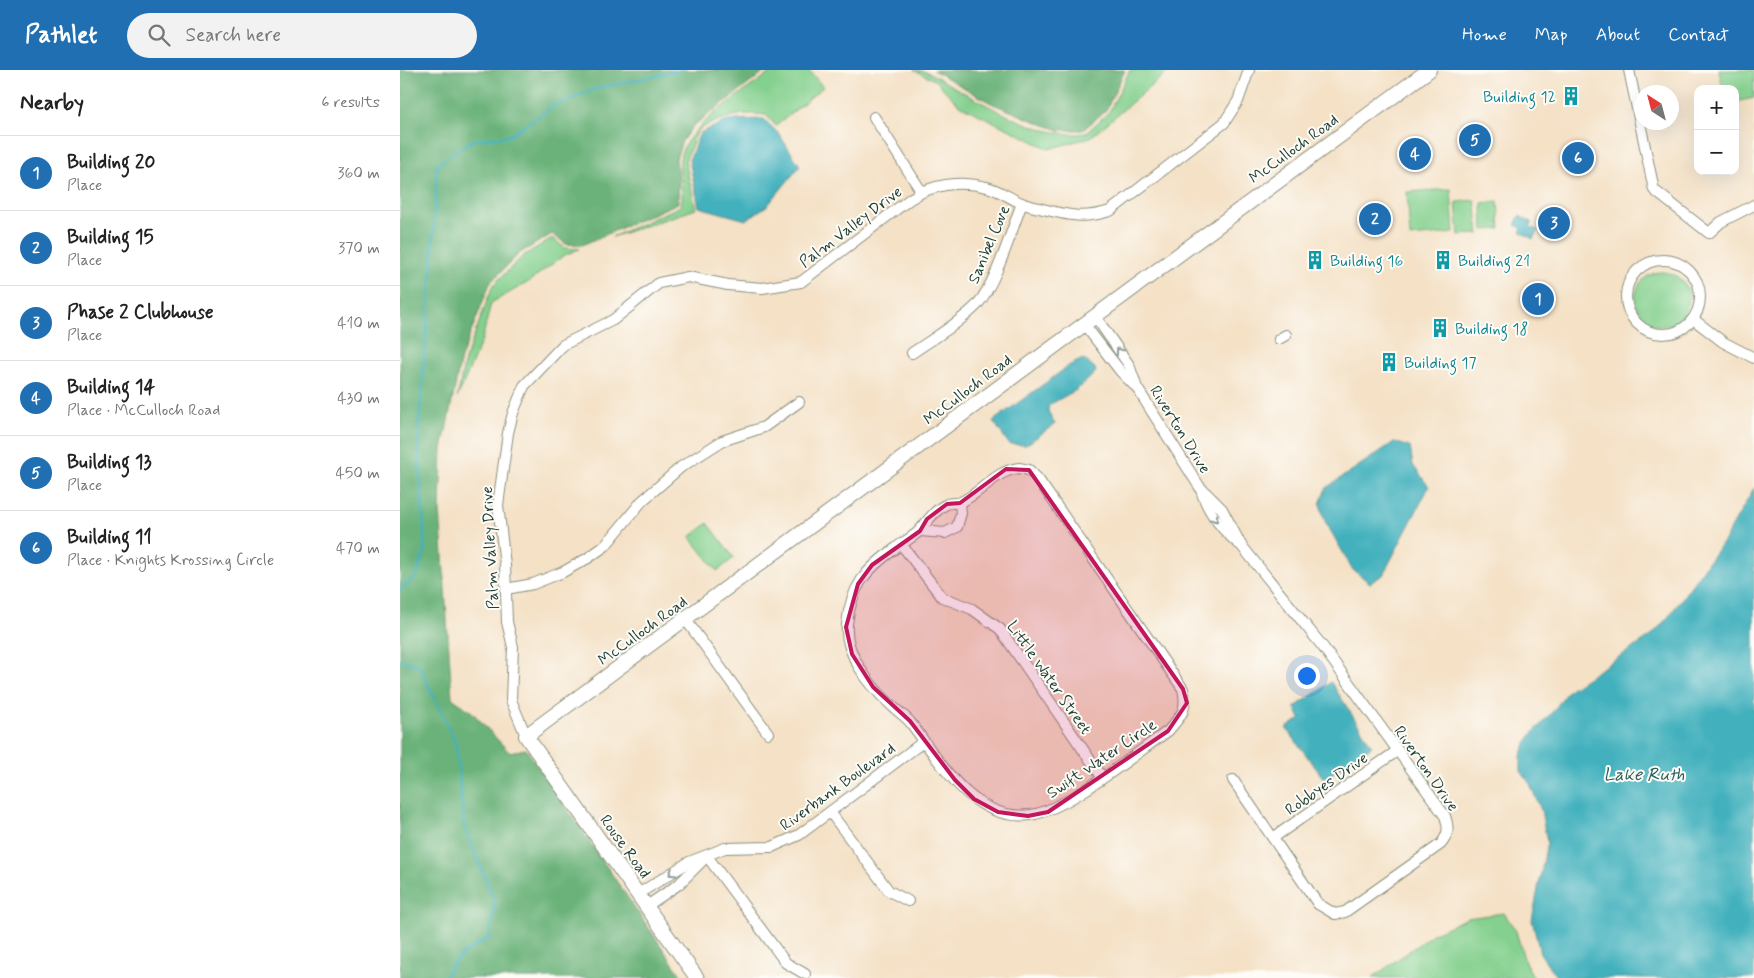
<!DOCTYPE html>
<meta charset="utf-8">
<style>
body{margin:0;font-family:Mynerve,sans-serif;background:#f2f2f2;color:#222}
.controls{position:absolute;right:15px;top:15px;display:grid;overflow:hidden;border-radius:10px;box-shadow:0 5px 20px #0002}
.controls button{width:45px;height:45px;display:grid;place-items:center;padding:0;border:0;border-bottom:1px solid #e0e0e0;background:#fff;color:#222;font:25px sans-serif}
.compass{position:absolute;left:1234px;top:15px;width:45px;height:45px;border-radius:50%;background:#fff;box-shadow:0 5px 20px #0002;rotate:324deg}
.you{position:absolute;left:906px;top:605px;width:18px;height:18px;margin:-12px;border:4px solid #fff;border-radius:50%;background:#1a73e8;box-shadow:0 0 0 8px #1a73e833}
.badge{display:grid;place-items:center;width:32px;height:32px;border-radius:50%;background:#1f6fb2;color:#fff;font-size:16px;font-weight:700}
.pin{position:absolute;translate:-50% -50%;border:2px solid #fff;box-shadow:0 1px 5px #0006}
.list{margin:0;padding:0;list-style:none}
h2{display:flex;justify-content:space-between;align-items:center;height:65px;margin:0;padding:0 20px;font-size:21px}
h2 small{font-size:16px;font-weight:400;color:#767676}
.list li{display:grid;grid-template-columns:32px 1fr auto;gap:15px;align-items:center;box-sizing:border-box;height:75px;padding:0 20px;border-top:1px solid #e0e0e0}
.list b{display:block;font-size:19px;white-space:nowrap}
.list p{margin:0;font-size:16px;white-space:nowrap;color:#767676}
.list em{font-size:16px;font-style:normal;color:#767676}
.icon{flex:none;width:28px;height:28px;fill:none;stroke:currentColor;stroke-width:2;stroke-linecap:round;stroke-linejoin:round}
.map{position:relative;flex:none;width:1354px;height:908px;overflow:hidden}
header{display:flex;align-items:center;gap:30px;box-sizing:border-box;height:70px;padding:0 25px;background:#1f6fb2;color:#fff}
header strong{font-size:24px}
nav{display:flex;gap:28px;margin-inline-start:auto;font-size:18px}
.search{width:350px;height:45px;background:#f2f2f2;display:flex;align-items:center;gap:12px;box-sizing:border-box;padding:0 18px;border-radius:28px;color:#767676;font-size:19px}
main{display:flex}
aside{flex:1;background:#fff}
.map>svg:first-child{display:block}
.green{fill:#84d08e;stroke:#528661}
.forest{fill:#6bb279;stroke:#457856}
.water{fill:#42b1bd;stroke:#307778}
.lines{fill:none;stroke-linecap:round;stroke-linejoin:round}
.stream{stroke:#42b1bd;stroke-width:2.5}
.street-casing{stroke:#8a8f7d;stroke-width:12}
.secondary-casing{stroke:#8a8f7d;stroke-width:16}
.street{stroke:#fff;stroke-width:10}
.secondary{stroke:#fff;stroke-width:14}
.oneway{stroke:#8f9e9a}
.marked{fill:#c2185b;fill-opacity:0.2;stroke:#c2185b;stroke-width:4;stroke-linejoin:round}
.labels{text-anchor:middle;stroke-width:4;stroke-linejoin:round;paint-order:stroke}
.culture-label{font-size:16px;fill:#0d838f;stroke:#fdfcf7;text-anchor:start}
.street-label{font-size:16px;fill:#1f3d34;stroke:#fdfcf7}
.water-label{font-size:18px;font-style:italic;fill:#2a605d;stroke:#fdfcf7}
</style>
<header>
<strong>Pathlet</strong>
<div class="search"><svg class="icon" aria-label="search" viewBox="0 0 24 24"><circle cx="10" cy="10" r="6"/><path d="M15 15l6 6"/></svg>Search here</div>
<nav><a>Home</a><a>Map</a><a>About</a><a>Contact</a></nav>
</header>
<main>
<aside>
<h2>Nearby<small>6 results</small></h2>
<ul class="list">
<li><span class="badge">1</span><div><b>Building 20</b><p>Place</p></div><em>360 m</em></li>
<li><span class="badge">2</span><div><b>Building 15</b><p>Place</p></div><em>370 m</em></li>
<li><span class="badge">3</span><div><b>Phase 2 Clubhouse</b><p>Place</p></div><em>410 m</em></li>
<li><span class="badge">4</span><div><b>Building 14</b><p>Place · McCulloch Road</p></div><em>430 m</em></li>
<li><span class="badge">5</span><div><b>Building 13</b><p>Place</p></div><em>450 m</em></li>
<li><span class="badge">6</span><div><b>Building 11</b><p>Place · Knights Krossing Circle</p></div><em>470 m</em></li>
</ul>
</aside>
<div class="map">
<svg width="1354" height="908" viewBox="0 0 1354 908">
<rect width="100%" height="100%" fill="#fdfcf7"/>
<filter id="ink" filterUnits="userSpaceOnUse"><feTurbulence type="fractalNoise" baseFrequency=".02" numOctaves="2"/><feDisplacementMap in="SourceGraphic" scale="10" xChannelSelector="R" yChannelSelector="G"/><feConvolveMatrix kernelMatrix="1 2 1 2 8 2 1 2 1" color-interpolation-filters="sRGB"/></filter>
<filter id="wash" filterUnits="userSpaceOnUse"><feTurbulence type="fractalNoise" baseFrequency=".0096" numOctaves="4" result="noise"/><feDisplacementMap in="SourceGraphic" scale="20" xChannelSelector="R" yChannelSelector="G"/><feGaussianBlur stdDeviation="1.12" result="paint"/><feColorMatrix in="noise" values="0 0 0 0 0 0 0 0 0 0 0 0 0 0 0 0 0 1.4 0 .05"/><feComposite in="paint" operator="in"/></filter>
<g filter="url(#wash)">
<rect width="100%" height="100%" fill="#f4e1c6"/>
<g class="green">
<path d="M374 0H409L423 17 376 56 366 45C338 41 322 48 298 60L285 91 296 139 212 167 281 136C285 120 278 105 280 89 283 58 349 19 374 0Z"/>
<path d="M514 0C531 0 538 9 552 16 587 35 645 71 686 63L709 42 730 0H770L691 67 649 79 559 35 536 11Z"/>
<polygon points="1319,0 1354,0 1354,28 1335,32 1335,19 1323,19"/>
<polygon points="1051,119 1054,163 1010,167 1007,122"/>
<polygon points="1075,130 1079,164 1059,165 1056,132"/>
<polygon points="1098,131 1100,159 1083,160 1082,133"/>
<polygon points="152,168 165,178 179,179 163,186 127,213 91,233 82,270 57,328 65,290 93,215 123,186"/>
<circle cx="1262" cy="229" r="27"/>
<polygon points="308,453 334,488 317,501 290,467"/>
<polygon points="1104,843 1116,861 1125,892 1134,908 972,908 1034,863 1067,848"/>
</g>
<g class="forest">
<polygon points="0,0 367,0 293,56 282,71 276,89 279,111 278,133 182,175 166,174 152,164 120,183 90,213 61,288 42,380 40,439 52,628 72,642 109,682 126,679 283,908 0,908"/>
<polygon points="533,0 725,0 706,40 683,60 659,60 639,53 591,33"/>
</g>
<g class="water">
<polygon points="364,49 379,64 400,96 368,135 346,150 299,137 289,90 300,63 329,50"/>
<polygon points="1119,146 1132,152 1130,157 1138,160 1133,169 1120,162 1122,158 1115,155"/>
<polygon points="683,289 695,298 696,302 678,319 649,335 648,341 655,354 626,375 609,374 593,351 670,295"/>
<polygon points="994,372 1010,377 1013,395 1029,417 983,505 970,513 953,500 925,451 920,434 926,418"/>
<polygon points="1354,418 1354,908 1157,908 1140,883 1132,850 1147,772 1141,740 1130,714 1121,701 1121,686 1125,676 1132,664 1155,639 1168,620 1250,567 1269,546 1325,469"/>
<polygon points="931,612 972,676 924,709 886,658 900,649 895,637"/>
</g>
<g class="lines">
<g class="stream">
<polyline points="0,520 16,507 25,481 18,365 32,196 37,94 73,70 109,66 152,37 198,18 282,0"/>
<path d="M0 590 19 595 56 674 64 755 95 833 89 868C72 878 51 888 45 908"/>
</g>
</g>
</g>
<g filter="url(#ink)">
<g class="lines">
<g class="street-casing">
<g id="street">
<polyline points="1229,0 1254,120 1309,163 1321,152 1354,135"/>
<polyline points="474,47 521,121"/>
<circle cx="1263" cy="227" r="37"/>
<polyline points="695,246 729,295 736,315"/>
<polyline points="1293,249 1323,272 1354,288"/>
<path d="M684 254 721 302 737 318 799 416 822 439 841 475 923 577 1045 746C1049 758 1049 764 1041 774L945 842 935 844 918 834 833 710"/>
<polyline points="879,269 886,265"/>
<path d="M512 283C534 268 558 254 577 235 596 213 611 162 622 133"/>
<path d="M619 398 629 400 638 409 783 619C788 640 781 646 768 661 735 684 666 741 630 745 572 752 540 691 510 652 505 646 497 641 491 635 470 616 444 584 447 554 451 516 466 499 496 478 503 472 514 467 520 460 528 451 535 439 547 434 551 432 557 434 561 432 582 422 595 401 619 398Z"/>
<path d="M801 420C808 443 821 459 839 474"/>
<polyline points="520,461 545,463 557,457 561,443 560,433"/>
<polyline points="501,474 542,527 572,539 600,559 702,707"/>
<polyline points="106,519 133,514 163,502 188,488 205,476 242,431 281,397 322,371 364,357 399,332"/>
<polyline points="286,550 368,663"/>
<path d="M126 666 111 630 113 577 107 552 105 495 98 435 108 363 113 343 124 316 163 275 213 250 259 213 288 207 328 215 362 218 401 212 510 129C532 114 561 110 587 117 599 120 610 128 621 133 628 136 636 137 643 139 670 146 684 149 710 141L824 53 838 31 849 0"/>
<polyline points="430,742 489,821 508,831"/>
<polyline points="873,768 997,681"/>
<polyline points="307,786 386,893 405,904"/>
<polyline points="238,824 289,792 325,778 372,777 399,765 523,672"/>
<polyline points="247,836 279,814 305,788"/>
</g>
</g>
<g class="secondary-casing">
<polyline id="secondary" points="297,908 126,666 1029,0"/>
</g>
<use href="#street" class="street"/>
<use href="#secondary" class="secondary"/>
</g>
<defs><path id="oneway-chevron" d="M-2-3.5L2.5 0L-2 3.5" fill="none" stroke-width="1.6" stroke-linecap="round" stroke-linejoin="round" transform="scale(1.25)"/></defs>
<g class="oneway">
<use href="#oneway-chevron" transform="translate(719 281) rotate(-125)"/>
<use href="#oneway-chevron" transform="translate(815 449) rotate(55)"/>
<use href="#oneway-chevron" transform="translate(272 803) rotate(148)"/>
</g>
</g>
<path class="marked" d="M606 399 629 400 783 619 787 633 768 661 648 742 628 746 598 742 574 729 555 710 510 651 473 617 452 584 446 557 458 514 472 495 520 461 527 449 547 434 560 433Z"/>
<defs>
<g id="building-bare" transform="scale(1.5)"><path d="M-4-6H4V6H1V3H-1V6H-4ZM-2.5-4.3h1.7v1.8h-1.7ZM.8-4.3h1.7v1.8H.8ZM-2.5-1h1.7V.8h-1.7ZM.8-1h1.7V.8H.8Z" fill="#0f9aa8" stroke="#fdfcf7" stroke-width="2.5" paint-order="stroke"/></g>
</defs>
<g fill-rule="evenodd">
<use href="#building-bare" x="1171" y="26"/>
<use href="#building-bare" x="915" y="190"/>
<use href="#building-bare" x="1043" y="190"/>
<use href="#building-bare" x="1040" y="258"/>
<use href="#building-bare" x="989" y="292"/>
</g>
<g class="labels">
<g class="culture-label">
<text x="1156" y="32" text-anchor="end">Building 12</text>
<text x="930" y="196">Building 16</text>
<text x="1058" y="196">Building 21</text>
<text x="1055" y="264">Building 18</text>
<text x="1004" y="298">Building 17</text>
</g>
<g class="street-label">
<text transform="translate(893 78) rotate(-36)" y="6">McCulloch Road</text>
<text transform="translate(450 156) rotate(-37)" y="6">Palm Valley Drive</text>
<text transform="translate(588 174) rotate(-67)" y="6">Sanibel Cove</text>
<text transform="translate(567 319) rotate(-37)" y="6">McCulloch Road</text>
<text transform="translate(781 359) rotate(58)" y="6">Riverton Drive</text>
<text transform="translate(89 478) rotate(-93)" y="6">Palm Valley Drive</text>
<text transform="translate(242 560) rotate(-36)" y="6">McCulloch Road</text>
<text transform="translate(650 607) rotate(55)" y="6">Little Water Street</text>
<text transform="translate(701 688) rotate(-34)" y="6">Swift Water Circle</text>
<text transform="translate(1027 698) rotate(55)" y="6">Riverton Drive</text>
<text transform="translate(926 713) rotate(-35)" y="6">Robbyes Drive</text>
<text transform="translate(437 716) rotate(-36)" y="6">Riverbank Boulevard</text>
<text transform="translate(226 776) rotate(54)" y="6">Rouse Road</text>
</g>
<g class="water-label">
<text x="1244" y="710">Lake Ruth</text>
</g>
</g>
</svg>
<div class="controls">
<button>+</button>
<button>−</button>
</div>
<svg class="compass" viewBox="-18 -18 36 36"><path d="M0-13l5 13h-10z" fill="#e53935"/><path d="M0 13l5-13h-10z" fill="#767676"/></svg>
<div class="you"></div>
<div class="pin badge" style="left:1138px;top:229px">1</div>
<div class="pin badge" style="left:975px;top:149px">2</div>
<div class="pin badge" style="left:1154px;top:153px">3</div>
<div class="pin badge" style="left:1015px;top:84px">4</div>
<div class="pin badge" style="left:1075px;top:70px">5</div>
<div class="pin badge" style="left:1178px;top:88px">6</div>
</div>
</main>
